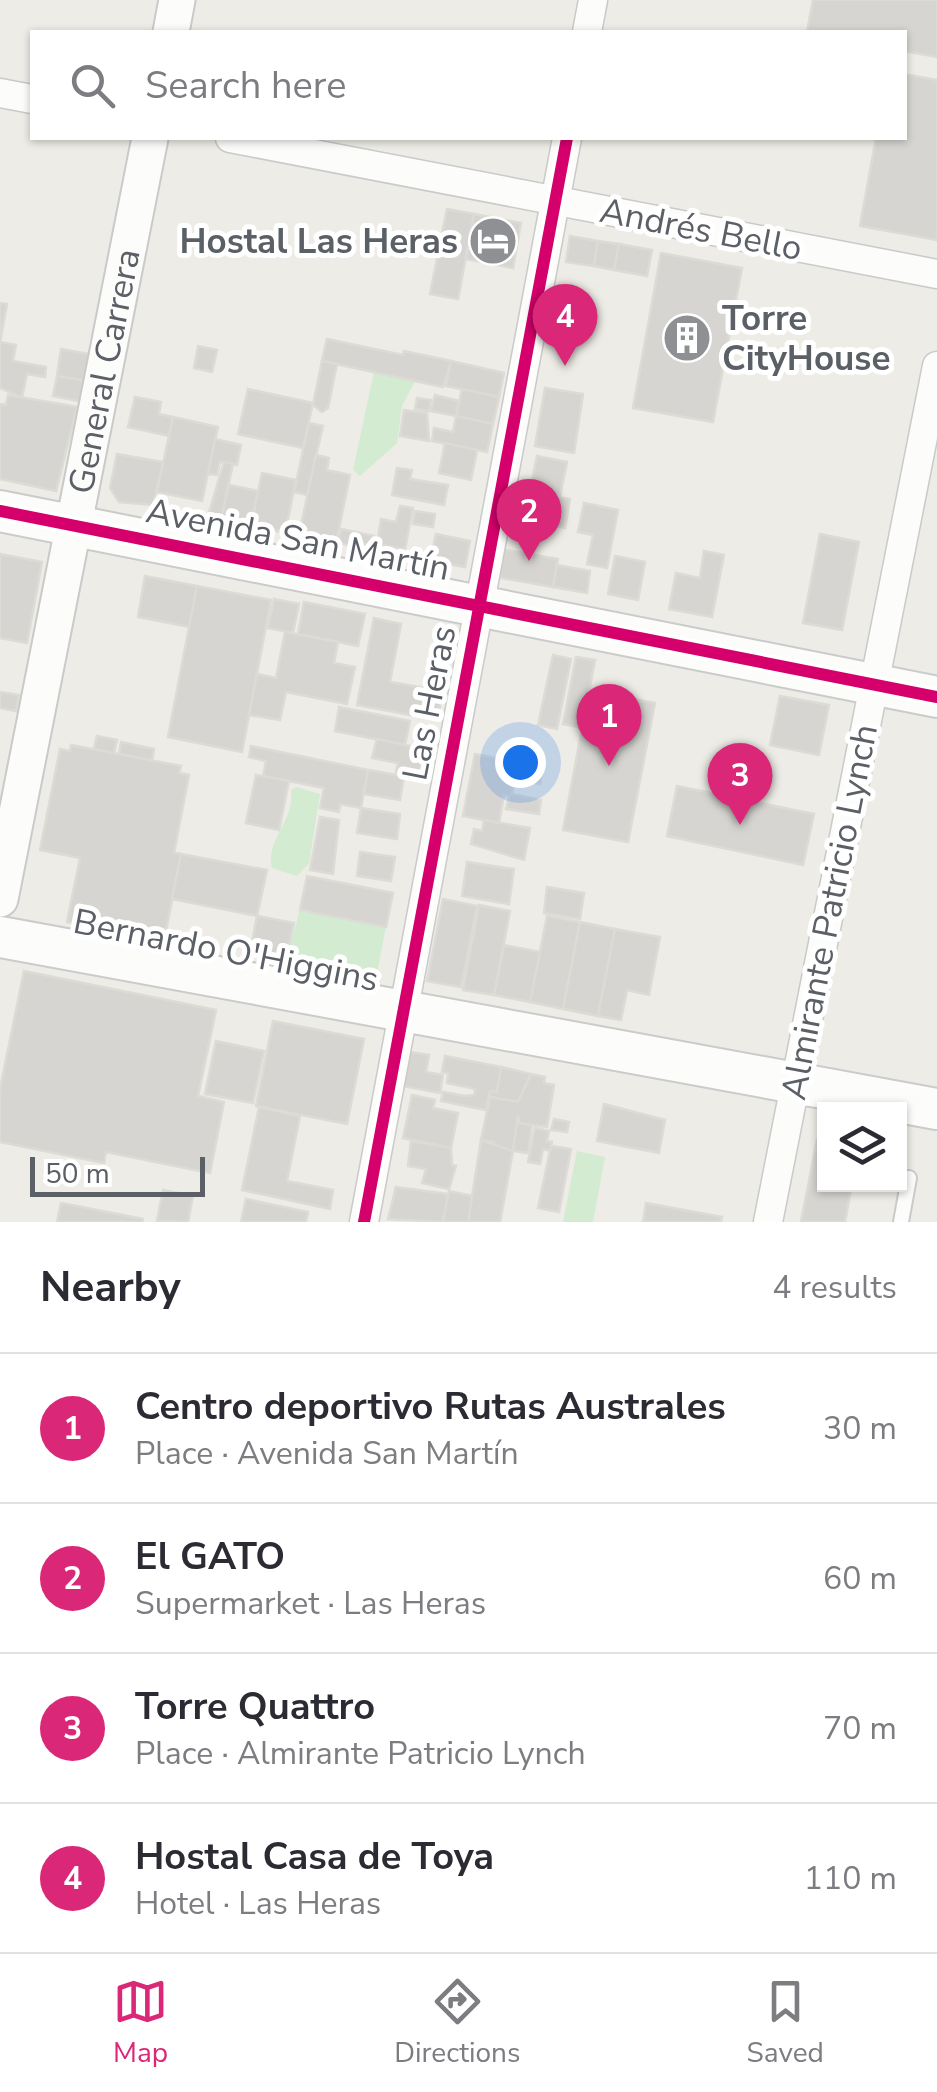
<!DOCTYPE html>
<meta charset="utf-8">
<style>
body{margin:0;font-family:"Nunito Sans",sans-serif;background:#f7f7f7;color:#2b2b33}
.controls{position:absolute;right:30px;bottom:30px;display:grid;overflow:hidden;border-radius:0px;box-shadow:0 2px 8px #0004}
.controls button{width:90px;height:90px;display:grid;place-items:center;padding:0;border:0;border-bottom:2px solid #e1e1e2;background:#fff;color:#2b2b33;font:50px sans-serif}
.scale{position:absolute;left:30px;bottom:25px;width:175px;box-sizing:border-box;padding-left:10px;border:5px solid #5b5f66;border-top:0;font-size:28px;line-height:35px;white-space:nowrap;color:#5b5f66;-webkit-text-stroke:8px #fff;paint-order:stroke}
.you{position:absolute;left:520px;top:762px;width:35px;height:35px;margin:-25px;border:8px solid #fff;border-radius:50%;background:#1a73e8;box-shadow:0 0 0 15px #1a73e833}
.badge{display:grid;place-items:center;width:65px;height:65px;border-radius:50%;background:#db2777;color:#fff;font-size:32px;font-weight:700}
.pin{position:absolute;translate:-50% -82px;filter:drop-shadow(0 2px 5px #0008)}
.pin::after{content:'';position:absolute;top:52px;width:35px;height:30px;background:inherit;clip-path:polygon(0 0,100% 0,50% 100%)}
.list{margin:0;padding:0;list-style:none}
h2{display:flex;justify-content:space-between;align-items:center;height:130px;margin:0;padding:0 40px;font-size:42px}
h2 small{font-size:32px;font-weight:400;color:#7c7c81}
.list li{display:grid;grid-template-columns:65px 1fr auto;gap:30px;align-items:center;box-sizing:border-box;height:150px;padding:0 40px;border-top:2px solid #e1e1e2}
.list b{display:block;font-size:38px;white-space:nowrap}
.list p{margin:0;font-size:32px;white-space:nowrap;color:#7c7c81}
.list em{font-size:32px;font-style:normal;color:#7c7c81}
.icon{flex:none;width:55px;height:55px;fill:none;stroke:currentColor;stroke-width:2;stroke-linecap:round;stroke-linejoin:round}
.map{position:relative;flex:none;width:937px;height:1222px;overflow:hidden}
.search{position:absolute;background:#fff;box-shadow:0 2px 8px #0004;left:30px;right:30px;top:30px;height:110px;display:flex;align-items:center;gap:25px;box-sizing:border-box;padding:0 35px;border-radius:0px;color:#7c7c81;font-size:38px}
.sheet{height:730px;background:#fff}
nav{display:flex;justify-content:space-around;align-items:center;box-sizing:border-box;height:140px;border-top:2px solid #e1e1e2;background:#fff;font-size:28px;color:#7c7c81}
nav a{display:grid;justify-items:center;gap:5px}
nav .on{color:#db2777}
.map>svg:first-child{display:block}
.green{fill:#d3ebd1}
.building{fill:#d6d5d1;stroke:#dcdbd6;stroke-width:2.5}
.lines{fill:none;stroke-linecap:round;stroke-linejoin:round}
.service-casing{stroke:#c9cac9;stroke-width:18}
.minor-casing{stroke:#c9cac9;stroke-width:31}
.tertiary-casing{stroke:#c9cac9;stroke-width:39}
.secondary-casing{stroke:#cacbca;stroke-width:44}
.service{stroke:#fcfcfb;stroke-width:14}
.minor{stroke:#fcfcfb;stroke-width:28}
.tertiary{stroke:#fcfcfb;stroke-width:35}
.secondary{stroke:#fcfcfb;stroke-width:40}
.cycleway-casing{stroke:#fff;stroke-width:19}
.cycleway{stroke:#d6006c;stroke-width:12}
.labels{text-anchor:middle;stroke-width:10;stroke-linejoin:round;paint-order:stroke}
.street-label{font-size:35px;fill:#5b5f66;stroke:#fff}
.poi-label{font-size:35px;font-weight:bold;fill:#5b5f66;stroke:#fff;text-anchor:end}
</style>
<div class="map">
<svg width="937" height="1222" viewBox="0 0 937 1222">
<rect width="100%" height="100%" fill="#edece6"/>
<g class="green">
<polygon points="374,372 415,381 402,406 397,443 360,476 353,470"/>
<path d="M296 787 320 794 309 863 297 876 272 868C265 840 295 821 291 790Z"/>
<polygon points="300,910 386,927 377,973 287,956"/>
<polygon points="577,1151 605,1157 593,1222 563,1222"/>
</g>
<g class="building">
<polygon points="813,0 937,0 937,57 904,51 904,32 807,32"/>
<polygon points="904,74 937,80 937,240 860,226 876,138 904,138"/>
<polygon points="447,209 474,214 458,299 430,294"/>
<polygon points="474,214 521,223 513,268 466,259"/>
<polygon points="570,236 598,241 594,266 566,262"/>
<polygon points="598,241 619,244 614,270 594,266"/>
<polygon points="619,244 652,250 647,276 614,270"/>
<polygon points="661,253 742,268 713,422 633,408"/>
<polygon points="0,303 7,304 0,342 16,345 13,361 46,367 45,377 27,374 22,398 0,388"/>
<polygon points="327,339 403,355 404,351 451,361 443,387 322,361"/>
<polygon points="198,346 217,350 212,372 194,368"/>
<polygon points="61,349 89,354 84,381 57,376"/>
<polygon points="322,361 337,364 328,408 322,412 313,405"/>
<polygon points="451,361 504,373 499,397 446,386"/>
<polygon points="57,376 87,381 84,402 53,396"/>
<polygon points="545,388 583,394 574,453 535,446"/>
<polygon points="248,389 313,403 303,448 238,434"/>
<polygon points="462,389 499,397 493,424 456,416"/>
<polygon points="8,395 77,407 56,491 0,479 0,404 6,405"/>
<polygon points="435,395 459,401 456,416 431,411"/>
<polygon points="135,397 161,402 159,414 173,417 169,436 128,427"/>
<polygon points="417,398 431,400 429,411 415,409"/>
<polygon points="404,410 427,413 429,441 400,436"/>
<polygon points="456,416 493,424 487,452 432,441 434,428 453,432"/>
<polygon points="173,417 218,427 202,501 157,492"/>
<polygon points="309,423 323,426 307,495 294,492"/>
<polygon points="215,439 241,445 237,465 220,462 217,475 208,474"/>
<polygon points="445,443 477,450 471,480 439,473"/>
<polygon points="117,454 163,462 153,505 119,502 110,488"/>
<polygon points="316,455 329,458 327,470 350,475 336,543 299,535"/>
<polygon points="537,456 567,462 560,496 530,491"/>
<polygon points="224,462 233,464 221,519 208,516"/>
<polygon points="397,468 412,470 410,479 448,485 444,505 392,495"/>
<polygon points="262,473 296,480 285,533 251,525"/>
<polygon points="229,485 258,491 251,525 221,519"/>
<polygon points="545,495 570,499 565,528 541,523"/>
<polygon points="584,503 618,510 607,568 587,564 593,535 578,532"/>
<polygon points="400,506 413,508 405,549 377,544 381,519 396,522"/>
<polygon points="415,511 435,514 433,527 413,524"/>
<polygon points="341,529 374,536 372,549 338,543"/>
<polygon points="436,534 470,541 465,567 430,561"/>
<polygon points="820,534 859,542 842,630 803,623"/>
<polygon points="501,549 558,559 553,587 496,577"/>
<polygon points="704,551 724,555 712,617 669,609 676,573 700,578"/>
<polygon points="0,554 42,562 27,643 0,638"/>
<polygon points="615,556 645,562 638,600 608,594"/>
<polygon points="557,565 590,571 587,593 553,587"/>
<polygon points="145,576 197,586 190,627 138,617"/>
<polygon points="197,586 271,600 242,752 168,737"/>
<polygon points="274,599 299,604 293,633 268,628"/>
<polygon points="304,602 365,614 358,646 298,634"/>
<polygon points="374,618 401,624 390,682 443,691 437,720 357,705"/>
<polygon points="285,632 338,642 334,663 355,667 347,704 286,692 280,720 249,715 257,674 276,678"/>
<polygon points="553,655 571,659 557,729 538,725"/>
<polygon points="576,657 595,660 582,728 563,724"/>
<polygon points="589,691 655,703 628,842 563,830"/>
<polygon points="0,692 19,695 16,711 0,708"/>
<polygon points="780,696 829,705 819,755 770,745"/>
<polygon points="339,707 410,721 405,745 335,731"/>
<polygon points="97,736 117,740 114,753 94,749"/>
<polygon points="377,739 424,749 418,777 396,772 398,763 372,758"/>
<polygon points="121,742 154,749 152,761 119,754"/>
<polygon points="71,745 181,766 179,773 189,775 174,853 181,854 164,941 67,922 80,858 40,850 60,749 70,751"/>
<polygon points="251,746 368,770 361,808 340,804 339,812 320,808 324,788 263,776 266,761 249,757"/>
<polygon points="475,754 543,767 540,784 515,779 512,794 541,800 539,814 506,809 509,796 504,795 499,823 463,816"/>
<polygon points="368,770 404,776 400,800 364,794"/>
<polygon points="256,775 289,781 279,830 246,823"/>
<polygon points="677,786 814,814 803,865 667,836"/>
<polygon points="361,808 400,814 397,839 357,833"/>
<polygon points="320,817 339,820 333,874 310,870"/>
<polygon points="484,820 530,828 524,860 471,844 474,829 482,831"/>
<polygon points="360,852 395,857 391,881 357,876"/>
<polygon points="181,854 267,870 257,916 172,899"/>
<polygon points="467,862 514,869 509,904 462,896"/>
<polygon points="307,876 393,893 386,927 300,910"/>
<polygon points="547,887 584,893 580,919 544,913"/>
<polygon points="443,899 477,906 461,987 427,981"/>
<polygon points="479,905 510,911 494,995 463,990"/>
<polygon points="257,916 294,923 286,960 250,953"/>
<polygon points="547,916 580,922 563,1009 530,1002"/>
<polygon points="580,922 615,929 598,1016 563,1009"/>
<polygon points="615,929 660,937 649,995 627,990 621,1020 598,1016"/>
<polygon points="504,945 540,952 530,1002 494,995"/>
<polygon points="24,971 216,1010 198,1096 224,1102 210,1173 106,1152 104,1163 0,1142 0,1089"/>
<polygon points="273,1021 364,1039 347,1124 256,1106"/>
<polygon points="216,1041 264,1051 253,1103 205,1094"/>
<polygon points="410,1052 429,1055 426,1072 443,1075 440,1093 403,1086"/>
<polygon points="445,1056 501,1067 497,1092 490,1091 486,1110 441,1101 443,1092 465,1096 474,1095 475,1089 447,1083 448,1073 442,1072"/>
<polygon points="501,1067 531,1074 518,1102 490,1097 490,1091 497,1092"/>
<polygon points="531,1074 545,1077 544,1083 554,1085 547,1127 519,1123 518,1115 513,1151 494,1148 494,1142 481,1140 490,1097 518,1102"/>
<polygon points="412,1095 435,1100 433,1108 458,1113 451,1148 403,1138"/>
<polygon points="604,1104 665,1120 659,1153 597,1141"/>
<polygon points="259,1107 300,1116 287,1181 333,1190 330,1209 242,1190"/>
<polygon points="518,1115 519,1123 532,1125 528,1153 513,1151"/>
<polygon points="554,1119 569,1122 567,1132 551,1130"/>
<polygon points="535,1128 549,1131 547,1141 552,1142 550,1151 543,1149 540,1164 528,1162"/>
<polygon points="481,1140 513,1151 500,1222 468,1222"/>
<polygon points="817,1140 824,1142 824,1184 852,1184 845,1222 801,1222"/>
<polygon points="411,1141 451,1148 452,1165 456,1166 449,1189 422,1183 426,1169 408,1166"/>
<polygon points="551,1146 571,1149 559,1212 538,1208"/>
<polygon points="396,1187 448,1194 443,1222 388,1219"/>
<polygon points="163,1190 193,1196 188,1222 157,1221"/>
<polygon points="449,1191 472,1196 468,1222 443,1222"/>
<polygon points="246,1199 308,1212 306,1222 241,1222"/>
<polygon points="61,1203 143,1219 142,1222 57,1222"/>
<polygon points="646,1203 722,1217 721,1222 643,1222"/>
</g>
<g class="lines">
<g class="service-casing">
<polyline id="service" points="901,1222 909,1178"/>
</g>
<g class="minor-casing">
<g id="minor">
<polyline points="587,32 593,0"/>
<polyline points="0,93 32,99"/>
<polyline points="230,138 937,274"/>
<polyline points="364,1222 567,138"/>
<polyline points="768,1222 937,366"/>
</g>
</g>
<g class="tertiary-casing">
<g id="tertiary">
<polyline points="171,32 177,0"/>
<path id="s1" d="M0 899 150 138"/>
</g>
</g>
<g class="secondary-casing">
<g id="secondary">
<polyline points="0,511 937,697"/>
<polyline points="0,937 937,1109"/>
</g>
</g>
<use href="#service" class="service"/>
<use href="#minor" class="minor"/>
<use href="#tertiary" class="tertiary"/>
<use href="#secondary" class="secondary"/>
<g class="cycleway-casing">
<g id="cycleway">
<polyline points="0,511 937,697"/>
<polyline points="364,1222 567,138"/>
</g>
</g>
<use href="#cycleway" class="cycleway"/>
</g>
<defs>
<g id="hotel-disc" transform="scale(2.5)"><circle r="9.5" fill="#8e9093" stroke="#fff"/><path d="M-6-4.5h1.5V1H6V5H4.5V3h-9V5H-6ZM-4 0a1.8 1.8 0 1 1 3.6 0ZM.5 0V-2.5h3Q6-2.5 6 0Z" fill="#fff"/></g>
<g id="building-disc" transform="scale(2.5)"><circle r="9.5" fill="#8e9093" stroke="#fff"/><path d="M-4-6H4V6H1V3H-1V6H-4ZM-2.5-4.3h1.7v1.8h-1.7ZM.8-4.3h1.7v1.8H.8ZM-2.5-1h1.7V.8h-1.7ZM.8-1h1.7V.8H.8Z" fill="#fff"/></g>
</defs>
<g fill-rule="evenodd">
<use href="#hotel-disc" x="493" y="241"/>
<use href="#building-disc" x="687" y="338"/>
</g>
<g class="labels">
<g class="street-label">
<text transform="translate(701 229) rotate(11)" y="12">Andrés Bello</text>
<text dy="12" stroke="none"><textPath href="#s1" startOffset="538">General Carrera</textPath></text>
<text transform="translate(298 539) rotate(11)" y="12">Avenida San Martín</text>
<text transform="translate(429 703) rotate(-79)" y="12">Las Heras</text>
<text transform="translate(829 912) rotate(-79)" y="12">Almirante Patricio Lynch</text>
<text transform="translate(226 950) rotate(11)" y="12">Bernardo O'Higgins</text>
</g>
<g class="poi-label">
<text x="458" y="253">Hostal Las Heras</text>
<text x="722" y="330" text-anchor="start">Torre<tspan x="722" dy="40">CityHouse</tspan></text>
</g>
</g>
</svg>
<div class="controls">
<button><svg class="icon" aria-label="layers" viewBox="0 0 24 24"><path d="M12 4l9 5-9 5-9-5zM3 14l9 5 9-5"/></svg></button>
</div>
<div class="scale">50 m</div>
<div class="you"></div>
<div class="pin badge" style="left:609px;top:766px">1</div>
<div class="pin badge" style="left:529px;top:561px">2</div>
<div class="pin badge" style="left:740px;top:825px">3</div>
<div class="pin badge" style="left:565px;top:366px">4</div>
<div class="search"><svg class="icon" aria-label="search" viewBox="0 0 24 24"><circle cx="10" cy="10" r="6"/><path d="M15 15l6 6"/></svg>Search here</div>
</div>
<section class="sheet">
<h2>Nearby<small>4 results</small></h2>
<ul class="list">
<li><span class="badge">1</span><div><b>Centro deportivo Rutas Australes</b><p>Place · Avenida San Martín</p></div><em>30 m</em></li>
<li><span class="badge">2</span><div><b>El GATO</b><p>Supermarket · Las Heras</p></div><em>60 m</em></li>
<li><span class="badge">3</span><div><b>Torre Quattro</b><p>Place · Almirante Patricio Lynch</p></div><em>70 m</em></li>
<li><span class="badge">4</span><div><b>Hostal Casa de Toya</b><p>Hotel · Las Heras</p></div><em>110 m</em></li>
</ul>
</section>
<nav>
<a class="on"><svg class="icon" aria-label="map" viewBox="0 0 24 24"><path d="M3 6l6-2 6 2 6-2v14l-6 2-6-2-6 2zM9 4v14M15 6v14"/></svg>Map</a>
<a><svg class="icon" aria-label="directions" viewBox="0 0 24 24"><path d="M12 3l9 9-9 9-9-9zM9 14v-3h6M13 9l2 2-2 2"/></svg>Directions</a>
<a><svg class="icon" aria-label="saved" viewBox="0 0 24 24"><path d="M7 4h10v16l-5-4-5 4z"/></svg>Saved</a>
</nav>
